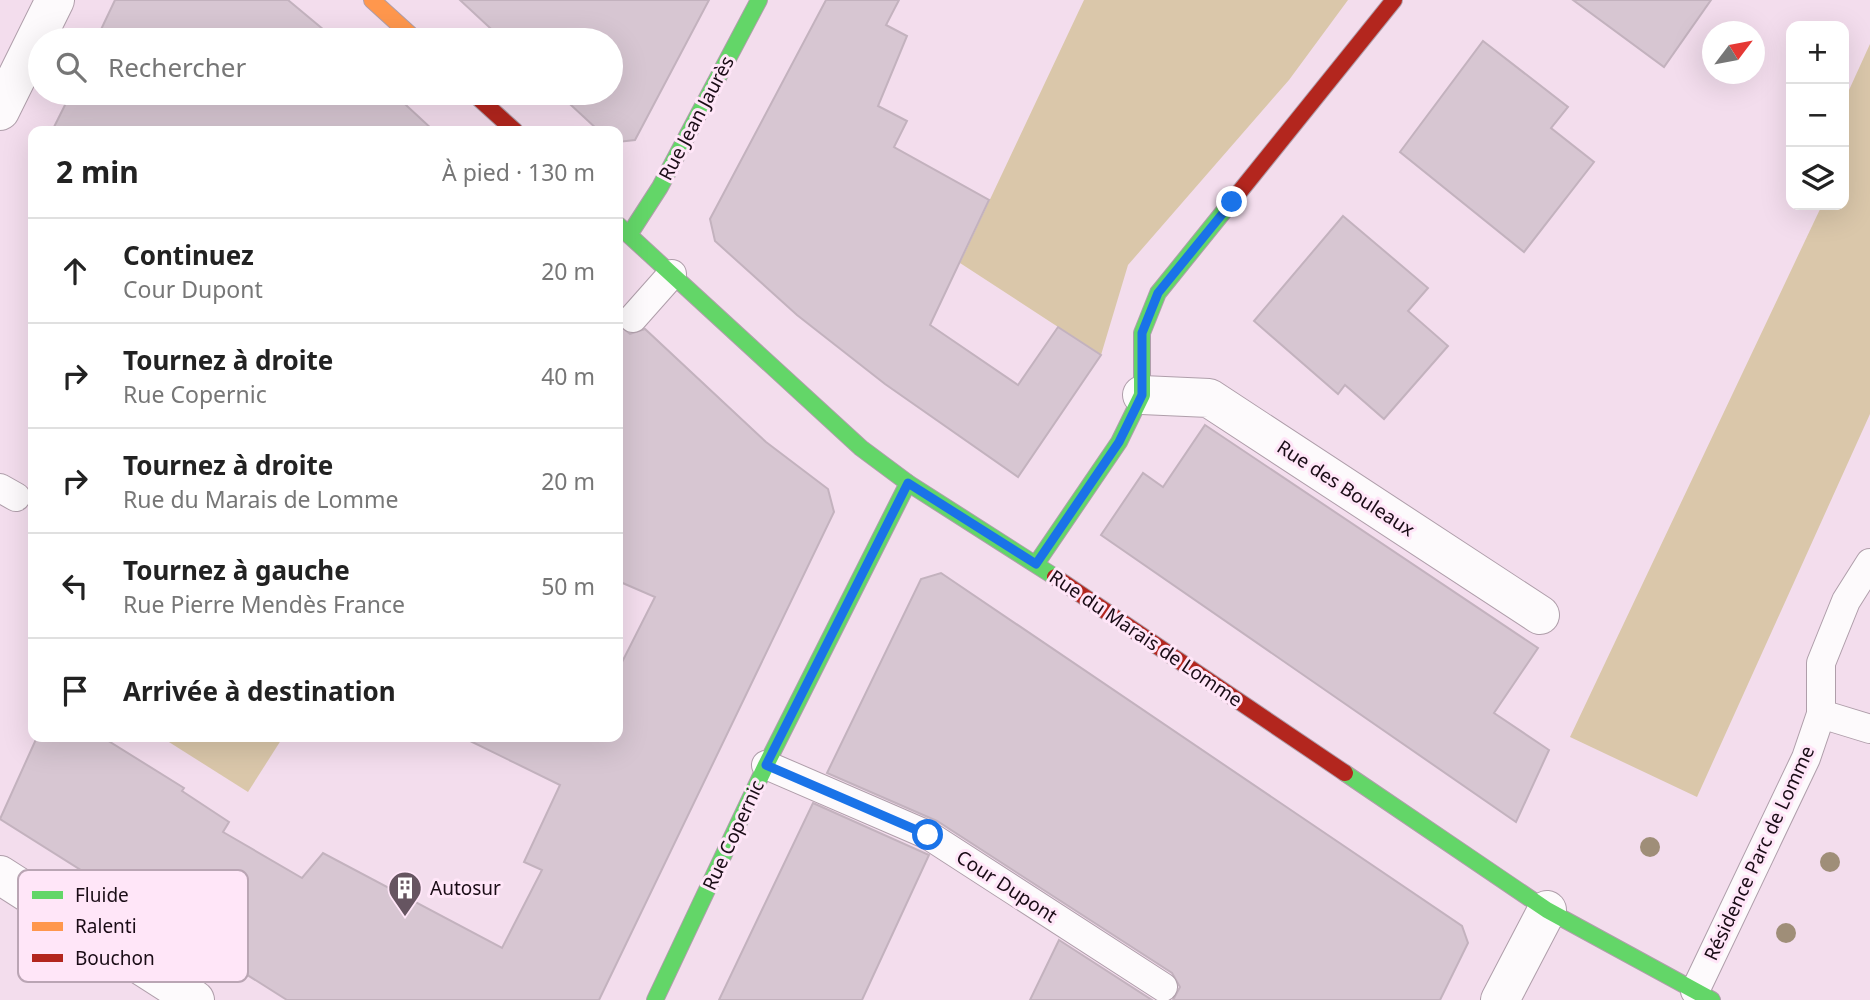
<!DOCTYPE html>
<html lang="fr">
<meta charset="utf-8">
<style>
body{margin:0;font-family:"Noto Sans",sans-serif;background:#f2f2f2;color:#222}
.controls{position:absolute;right:21px;top:21px;display:grid;overflow:hidden;border-radius:14px;box-shadow:0 7px 28px #0002}
.controls button{width:63px;height:63px;display:grid;place-items:center;padding:0;border:0;border-bottom:2px solid #e0e0e0;background:#fff;color:#222;font:35px sans-serif}
.compass{position:absolute;left:1702px;top:21px;width:63px;height:63px;border-radius:50%;background:#fff;box-shadow:0 7px 28px #0002;rotate:58deg}
.stop{position:absolute;width:21px;height:21px;margin:-16px;border:5px solid #1a73e8;border-radius:50%;background:#fff}
.stop.end{background:#1a73e8;border-color:#fff;box-shadow:0 2px 7px #0008}
.list{margin:0;padding:0;list-style:none}
h2{display:flex;justify-content:space-between;align-items:center;height:91px;margin:0;padding:0 28px;font-size:30px}
h2 small{font-size:23px;font-weight:400;color:#767676}
.list li{display:grid;grid-template-columns:46px 1fr auto;gap:21px;align-items:center;box-sizing:border-box;height:105px;padding:0 28px;border-top:2px solid #e0e0e0}
.list b{display:block;font-size:26px;white-space:nowrap}
.list p{margin:0;font-size:23px;white-space:nowrap;color:#767676}
.list em{font-size:23px;font-style:normal;color:#767676}
.icon{flex:none;width:38px;height:38px;fill:none;stroke:currentColor;stroke-width:2;stroke-linecap:round;stroke-linejoin:round}
.map{position:relative;flex:none;width:1870px;height:1000px;overflow:hidden}
.search{position:absolute;background:#fff;box-shadow:0 7px 28px #0002;left:28px;top:28px;width:595px;height:77px;display:flex;align-items:center;gap:18px;box-sizing:border-box;padding:0 24px;border-radius:38px;color:#767676;font-size:26px}
.panel{position:absolute;background:#fff;box-shadow:0 7px 28px #0002;left:28px;top:126px;width:595px;height:616px;border-radius:14px}
.map>svg:first-child{display:block}
.green{fill:#dac7aa}
.building{fill:#d7c6d2;stroke:#c3b2be;stroke-width:2}
.lines{fill:none;stroke-linecap:round;stroke-linejoin:round}
.lane-casing{stroke:#af9eaa;stroke-width:30}
.street-casing{stroke:#af9eaa;stroke-width:40}
.fast-casing{stroke:#af9eaa;stroke-width:18}
.slow-casing{stroke:#af9eaa;stroke-width:18}
.jam-casing{stroke:#af9eaa;stroke-width:18}
.lane{stroke:#fdfafc;stroke-width:28}
.street{stroke:#fdfafc;stroke-width:38}
.fast{stroke:#63d668;stroke-width:16}
.slow{stroke:#ff974d;stroke-width:16}
.jam{stroke:#b3261e;stroke-width:16}
.tree{fill:#9f8e78}
.route{stroke:#1a73e8;stroke-width:9}
.labels{text-anchor:middle;stroke-width:6;stroke-linejoin:round;paint-order:stroke}
.street-label{font-size:19px;fill:#1a0c16;stroke:#ffe6f8}
.poi-label{font-size:19px;fill:#1a0c16;stroke:#ffe6f8;text-anchor:start}
.key{fill:#ffe6f8;stroke:#baa5b4;stroke-width:2}
.key-label{font-size:19px;fill:#1a0c16}
</style>
<div class="map">
<svg width="1870" height="1000" viewBox="0 0 1870 1000">
<rect width="100%" height="100%" fill="#f3dded"/>
<g class="green">
<polygon points="1084,0 1348,0 1289,80 1128,265 1101,355 960,263"/>
<polygon points="1870,44 1870,414 1697,797 1570,737 1822,205 1844,205 1844,101"/>
<polygon points="161,737 283,737 248,792"/>
</g>
<g class="building">
<polygon points="115,0 288,0 336,40 96,40"/>
<polygon points="460,0 709,0 635,140 618,142 618,131 599,131 558,93 611,93 611,40 503,40"/>
<polygon points="826,0 899,0 886,25 907,36 878,106 907,121 894,147 989,200 930,325 1018,385 1058,327 1101,355 1018,477 885,384 797,315 715,241 710,219"/>
<polygon points="1573,0 1711,0 1664,67"/>
<polygon points="1483,41 1568,107 1551,128 1594,162 1524,252 1400,152"/>
<polygon points="71,93 393,93 434,131 52,131"/>
<polygon points="1343,216 1428,288 1408,311 1448,346 1384,419 1345,385 1338,394 1254,321"/>
<polygon points="618,324 630,334 645,329 766,442 828,489 834,512 599,1000 287,1000 0,819 37,737 102,737 184,788 182,791 229,822 223,832 302,878 323,853 502,948 542,870 524,862 560,785 462,737 618,737 618,670 655,597 618,581"/>
<polygon points="1205,425 1538,648 1494,713 1549,750 1516,822 1101,535 1143,473 1163,487"/>
<polygon points="941,573 1462,926 1468,943 1440,1000 1173,1000 1180,987 1172,973 937,821 827,773 921,579"/>
<polygon points="813,803 929,855 862,1000 719,1000"/>
<polygon points="1059,940 1152,1000 1030,1000"/>
</g>
<g class="lines">
<g class="lane-casing">
<g id="lane">
<polyline points="633,318 672,274"/>
<polyline points="0,488 16,497"/>
<polyline points="1870,563 1846,601 1821,663 1821,714 1870,729"/>
<polyline points="766,765 928,835 1163,987"/>
<polyline points="1695,991 1806,758 1821,714"/>
</g>
</g>
<g class="street-casing">
<g id="street">
<polyline points="0,111 55,0"/>
<polyline points="1142,395 1209,398 1540,615"/>
<polyline points="0,875 195,1000"/>
<polyline points="1500,1000 1547,910"/>
</g>
</g>
<g class="fast-casing">
<g id="fast">
<polyline points="618,225 861,448 908,483 1055,577"/>
<polyline points="629,235 660,187 759,0"/>
<polyline points="1036,564 1119,442 1142,395 1142,333 1158,293 1233,200"/>
<polyline points="1345,773 1547,910 1712,1000"/>
<polyline points="655,1000 766,765 908,483"/>
</g>
</g>
<g class="slow-casing">
<polyline id="slow" points="372,0 416,40"/>
</g>
<g class="jam-casing">
<g id="jam">
<polyline points="473,93 515,131"/>
<polyline points="1233,200 1394,0"/>
<polyline points="1055,577 1345,773"/>
</g>
</g>
<use href="#lane" class="lane"/>
<use href="#street" class="street"/>
<use href="#fast" class="fast"/>
<use href="#slow" class="slow"/>
<use href="#jam" class="jam"/>
</g>
<g class="tree">
<circle cx="1650" cy="847" r="10"/>
<circle cx="1830" cy="862" r="10"/>
<circle cx="1786" cy="933" r="10"/>
</g>
<g class="lines">
<polyline class="route" points="928,835 766,765 908,483 1036,564 1119,442 1142,395 1142,333 1158,293 1232,202"/>
</g>
<defs>
<g id="building-pin" transform="scale(1.75)"><path d="M0 17L-7.5 6A9.5 9.5 0 1 1 7.5 6Z" fill="#665561" stroke="#ffe6f8"/><path d="M-4-6H4V6H1V3H-1V6H-4ZM-2.5-4.3h1.7v1.8h-1.7ZM.8-4.3h1.7v1.8H.8ZM-2.5-1h1.7V.8h-1.7ZM.8-1h1.7V.8H.8Z" fill="#fff"/></g>
</defs>
<g fill-rule="evenodd">
<use href="#building-pin" x="405" y="888"/>
</g>
<g class="labels">
<g class="street-label">
<text transform="translate(696 118) rotate(-62)" y="7">Rue Jean Jaurès</text>
<text transform="translate(1346 488) rotate(33)" y="7">Rue des Bouleaux</text>
<text transform="translate(1146 638) rotate(34)" y="7">Rue du Marais de Lomme</text>
<text transform="translate(733 835) rotate(-65)" y="7">Rue Copernic</text>
<text transform="translate(1759 853) rotate(-65)" y="7">Résidence Parc de Lomme</text>
<text transform="translate(1007 886) rotate(33)" y="7">Cour Dupont</text>
</g>
<g class="poi-label">
<text x="430" y="895">Autosur</text>
</g>
</g>
<rect x="18" y="870" width="230" height="112" rx="10" class="key"/>
<rect x="32" y="891" width="31" height="8" fill="#63d668"/>
<rect x="32" y="922" width="31" height="9" fill="#ff974d"/>
<rect x="32" y="954" width="31" height="8" fill="#b3261e"/>
<g class="key-label">
<text x="75" y="902">Fluide</text>
<text x="75" y="933">Ralenti</text>
<text x="75" y="965">Bouchon</text>
</g>
</svg>
<div class="controls">
<button>+</button>
<button>−</button>
<button><svg class="icon" aria-label="layers" viewBox="0 0 24 24"><path d="M12 4l9 5-9 5-9-5zM3 14l9 5 9-5"/></svg></button>
</div>
<svg class="compass" viewBox="-18 -18 36 36"><path d="M0-13l5 13h-10z" fill="#e53935"/><path d="M0 13l5-13h-10z" fill="#767676"/></svg>
<div class="stop" style="left:928px;top:835px"></div>
<div class="stop end" style="left:1232px;top:202px"></div>
<div class="search"><svg class="icon" aria-label="search" viewBox="0 0 24 24"><circle cx="10" cy="10" r="6"/><path d="M15 15l6 6"/></svg>Rechercher</div>
<section class="panel">
<h2>2 min<small>À pied · 130 m</small></h2>
<ul class="list">
<li><svg class="icon" aria-label="ahead" viewBox="0 0 24 24"><path d="M12 20V5M6 11l6-6 6 6"/></svg><div><b>Continuez</b><p>Cour Dupont</p></div><em>20 m</em></li>
<li><svg class="icon" aria-label="right" viewBox="0 0 24 24"><path d="M7 20v-9h11M14 6l5 5-5 5"/></svg><div><b>Tournez à droite</b><p>Rue Copernic</p></div><em>40 m</em></li>
<li><svg class="icon" aria-label="right" viewBox="0 0 24 24"><path d="M7 20v-9h11M14 6l5 5-5 5"/></svg><div><b>Tournez à droite</b><p>Rue du Marais de Lomme</p></div><em>20 m</em></li>
<li><svg class="icon" aria-label="left" viewBox="0 0 24 24"><path d="M17 20v-9H6M10 6l-5 5 5 5"/></svg><div><b>Tournez à gauche</b><p>Rue Pierre Mendès France</p></div><em>50 m</em></li>
<li><svg class="icon" aria-label="arrive" viewBox="0 0 24 24"><path d="M6 21V4h12l-3 4 3 4H6"/></svg><div><b>Arrivée à destination</b></div></li>
</ul>
</section>
</div>
